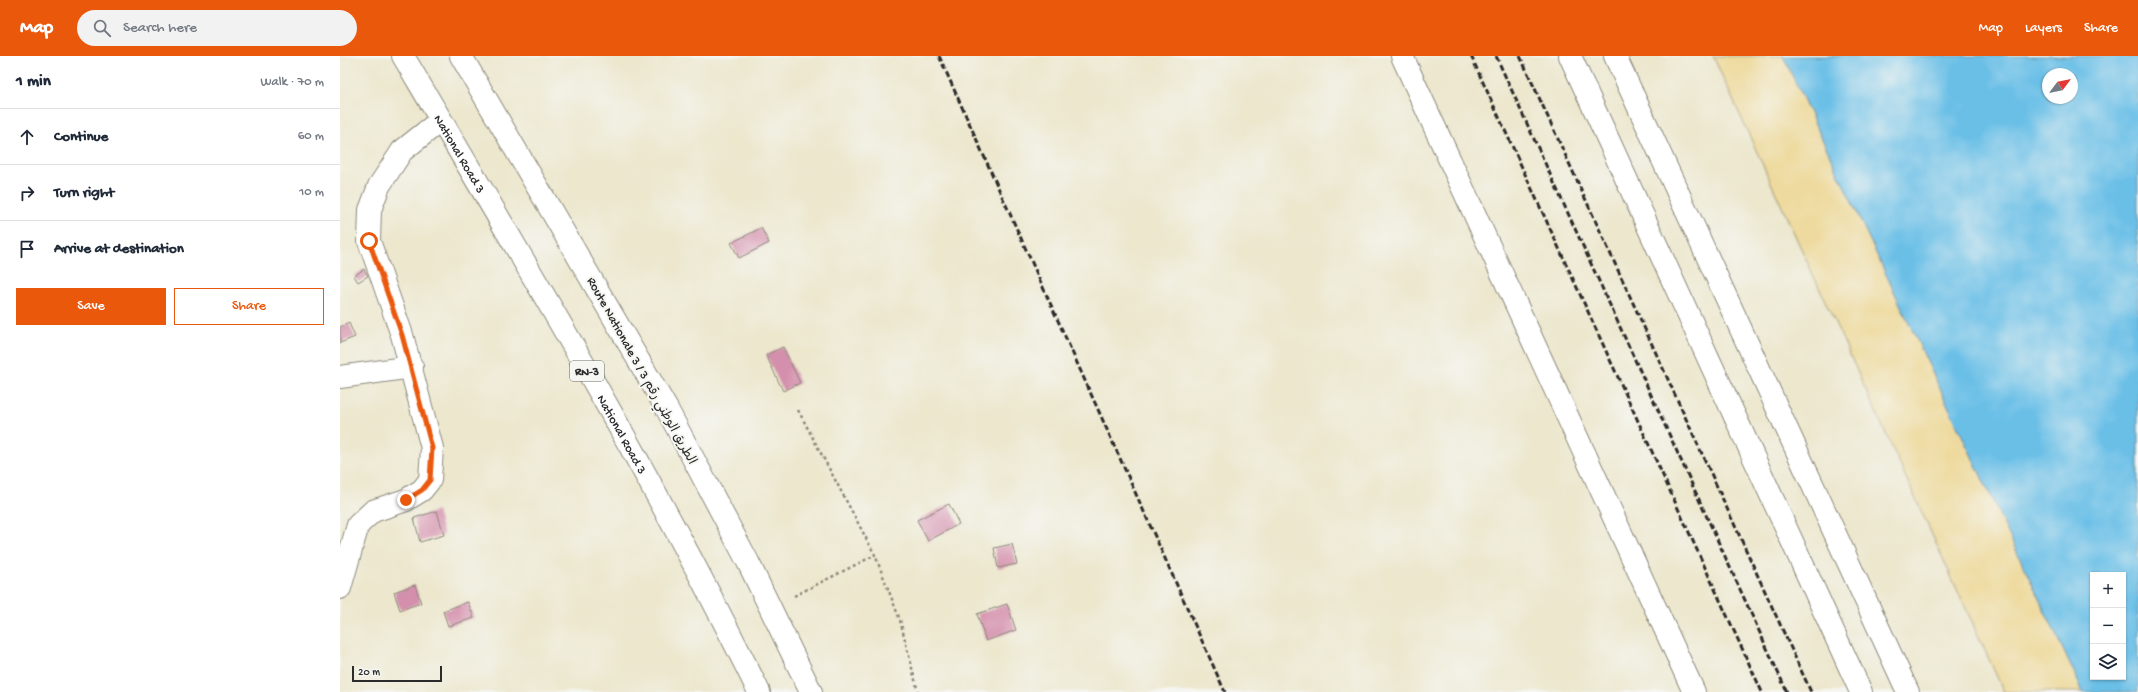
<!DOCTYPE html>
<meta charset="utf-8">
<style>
body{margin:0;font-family:"Gochi Hand","Playpen Sans Arabic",sans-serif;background:#f2f2f3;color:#1f2937}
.controls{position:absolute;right:12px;bottom:12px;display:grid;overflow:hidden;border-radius:0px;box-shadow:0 1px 3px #0004}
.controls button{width:36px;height:36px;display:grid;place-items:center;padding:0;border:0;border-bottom:1px solid #e0e1e3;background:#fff;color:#1f2937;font:20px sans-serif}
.compass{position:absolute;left:1702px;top:12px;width:36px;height:36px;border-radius:50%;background:#fff;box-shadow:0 1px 3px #0004;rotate:58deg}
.scale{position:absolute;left:12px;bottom:10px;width:90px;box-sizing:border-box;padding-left:4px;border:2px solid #2b2b2b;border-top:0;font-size:11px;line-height:14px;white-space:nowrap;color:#2b2b2b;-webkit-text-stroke:3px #f6f6f2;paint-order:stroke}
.stop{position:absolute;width:12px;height:12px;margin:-9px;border:3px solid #ea580c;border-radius:50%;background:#fff}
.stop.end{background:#ea580c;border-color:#fff;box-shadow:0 1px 4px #0008}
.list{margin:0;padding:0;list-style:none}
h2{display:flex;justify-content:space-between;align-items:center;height:52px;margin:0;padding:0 16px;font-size:17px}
h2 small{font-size:13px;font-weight:400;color:#747a83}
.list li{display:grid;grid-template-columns:26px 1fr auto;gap:12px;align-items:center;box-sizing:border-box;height:56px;padding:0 16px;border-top:1px solid #e0e1e3}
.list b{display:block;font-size:15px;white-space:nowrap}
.list em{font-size:13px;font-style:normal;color:#747a83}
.actions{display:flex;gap:8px;padding:12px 16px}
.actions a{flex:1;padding:9px 0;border:1px solid #ea580c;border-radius:0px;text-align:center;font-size:14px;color:#ea580c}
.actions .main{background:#ea580c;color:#fff}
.icon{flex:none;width:22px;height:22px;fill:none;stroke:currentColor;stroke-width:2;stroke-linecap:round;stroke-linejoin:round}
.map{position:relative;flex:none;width:1798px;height:636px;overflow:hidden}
header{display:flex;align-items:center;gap:24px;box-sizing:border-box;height:56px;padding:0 20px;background:#ea580c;color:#fff}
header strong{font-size:19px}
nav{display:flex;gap:22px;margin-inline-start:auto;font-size:14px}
.search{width:280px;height:36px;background:#f2f2f3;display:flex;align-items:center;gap:10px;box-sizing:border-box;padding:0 14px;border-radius:22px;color:#747a83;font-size:15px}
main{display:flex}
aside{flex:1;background:#fff}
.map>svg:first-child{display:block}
.sand{fill:#eeda9e;stroke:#8c8264}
.water{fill:#6bbfe7;stroke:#4b7589;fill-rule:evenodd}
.building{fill:#d48fac}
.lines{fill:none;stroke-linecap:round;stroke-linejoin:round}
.minor-casing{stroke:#8c897c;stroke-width:24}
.highway-casing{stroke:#8c897c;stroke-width:24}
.path{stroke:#8c897c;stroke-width:2.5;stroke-dasharray:3 3;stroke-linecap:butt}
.minor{stroke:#fff;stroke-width:22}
.highway{stroke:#fff;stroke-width:22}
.rail{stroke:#2b2b2b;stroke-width:3;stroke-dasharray:6 3;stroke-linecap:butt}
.route{stroke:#ea580c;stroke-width:5}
.labels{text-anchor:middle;stroke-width:4;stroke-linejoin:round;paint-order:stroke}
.shield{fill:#f6f6f2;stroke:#686867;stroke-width:1}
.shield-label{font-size:12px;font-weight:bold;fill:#2b2b2b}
.street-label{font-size:13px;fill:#2b2b2b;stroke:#f6f6f2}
</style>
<header>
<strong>Map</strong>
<div class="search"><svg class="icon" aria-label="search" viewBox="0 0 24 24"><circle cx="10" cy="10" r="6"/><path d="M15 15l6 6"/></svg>Search here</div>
<nav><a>Map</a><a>Layers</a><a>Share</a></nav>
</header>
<main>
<aside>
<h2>1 min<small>Walk · 70 m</small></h2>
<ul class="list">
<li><svg class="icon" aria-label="ahead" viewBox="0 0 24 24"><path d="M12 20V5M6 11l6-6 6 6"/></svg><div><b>Continue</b></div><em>60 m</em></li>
<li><svg class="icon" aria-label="right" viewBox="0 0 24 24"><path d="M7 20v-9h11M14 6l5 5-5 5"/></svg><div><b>Turn right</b></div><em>10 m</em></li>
<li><svg class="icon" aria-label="arrive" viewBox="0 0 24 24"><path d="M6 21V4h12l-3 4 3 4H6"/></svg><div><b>Arrive at destination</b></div></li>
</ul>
<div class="actions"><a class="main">Save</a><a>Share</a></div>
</aside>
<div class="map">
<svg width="1798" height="636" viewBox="0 0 1798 636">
<rect width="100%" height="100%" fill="#f6f6f2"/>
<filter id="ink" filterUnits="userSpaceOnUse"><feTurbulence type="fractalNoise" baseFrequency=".025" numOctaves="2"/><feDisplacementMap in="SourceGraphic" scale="8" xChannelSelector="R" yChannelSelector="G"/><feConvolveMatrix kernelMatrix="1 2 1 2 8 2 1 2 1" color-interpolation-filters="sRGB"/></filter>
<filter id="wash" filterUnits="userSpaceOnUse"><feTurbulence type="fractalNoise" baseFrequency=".012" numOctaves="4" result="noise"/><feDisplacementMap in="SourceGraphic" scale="16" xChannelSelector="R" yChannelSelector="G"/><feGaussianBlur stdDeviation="0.9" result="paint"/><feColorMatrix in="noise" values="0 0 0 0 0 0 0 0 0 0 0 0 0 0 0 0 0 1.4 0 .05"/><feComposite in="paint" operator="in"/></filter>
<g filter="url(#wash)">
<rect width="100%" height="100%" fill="#ece7cd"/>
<polygon class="sand" points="1373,0 1443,0 1743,636 1664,636"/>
<path class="water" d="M1443 0H1798V636H1743ZM1708 18H1732V42H1708ZM1753 519H1783V621H1753Z"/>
<g id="blocks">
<g class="building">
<polygon points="421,172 429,187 399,202 391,187"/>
<polygon points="24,213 28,220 18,226 14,220"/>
<polygon points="9,267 15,281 0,287 0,271"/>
<polygon points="443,291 460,327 443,335 426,299"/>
<polygon points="609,448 619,468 588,485 577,464"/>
<polygon points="97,455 104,479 80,486 74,462"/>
<polygon points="672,488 677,508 658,512 654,492"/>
<polygon points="75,529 81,547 60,554 54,536"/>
<polygon points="128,546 134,562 108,570 103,555"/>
<polygon points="667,548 676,574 646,585 637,558"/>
</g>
</g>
</g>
<g filter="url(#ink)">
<use href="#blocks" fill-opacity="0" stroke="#8c897c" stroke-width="1"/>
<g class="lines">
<g class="minor-casing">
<g id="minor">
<polyline points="1062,0 1354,636"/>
<polyline points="1230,0 1521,636"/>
<polyline points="1275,0 1568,636"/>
<polyline points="0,321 72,311"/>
<polyline points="0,532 18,469 33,455 66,444 82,434 90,424 92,392 62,279 29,185 30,154 39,130 62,95 101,64"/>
</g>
</g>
<g class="highway-casing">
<g id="highway">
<path id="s1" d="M63 0C187 209 312 418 419 636"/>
<polyline points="121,0 327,353 408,506 471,636"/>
</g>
</g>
<g class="path">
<polyline points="458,354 535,499 560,564 578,636"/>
<polyline points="454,540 535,499"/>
</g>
<use href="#minor" class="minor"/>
<use href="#highway" class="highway"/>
<g class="rail">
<polyline points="599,0 885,636"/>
<polyline points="1131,0 1422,636"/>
<polyline points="1156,0 1447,636"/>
<polyline points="1180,0 1471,636"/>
</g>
</g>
</g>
<g class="lines" filter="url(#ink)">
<polyline class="route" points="29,185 62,279 92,392 90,424 82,434 66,444"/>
</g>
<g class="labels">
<rect class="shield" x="230" y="305" width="34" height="20" rx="3"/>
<g class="shield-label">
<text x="247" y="319">RN-3</text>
</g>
<g class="street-label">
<text dy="5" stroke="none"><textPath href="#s1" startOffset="113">National Road 3</textPath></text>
<text transform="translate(303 314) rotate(61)" y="5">Route Nationale 3 / الطريق الوطني رقم 3</text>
<text dy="5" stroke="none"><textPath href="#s1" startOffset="437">National Road 3</textPath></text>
</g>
</g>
</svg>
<div class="controls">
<button>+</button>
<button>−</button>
<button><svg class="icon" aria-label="layers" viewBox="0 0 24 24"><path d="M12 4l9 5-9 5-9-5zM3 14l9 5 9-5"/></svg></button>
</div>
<svg class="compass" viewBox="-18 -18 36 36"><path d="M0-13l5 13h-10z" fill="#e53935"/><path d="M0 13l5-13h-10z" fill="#747a83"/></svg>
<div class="scale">20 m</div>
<div class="stop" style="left:29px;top:185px"></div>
<div class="stop end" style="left:66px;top:444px"></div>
</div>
</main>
